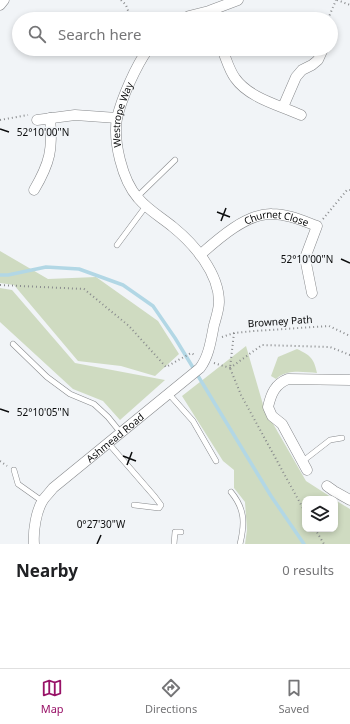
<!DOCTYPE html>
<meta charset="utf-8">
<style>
body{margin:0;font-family:"Noto Sans",sans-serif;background:#f2f2f2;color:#202124}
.controls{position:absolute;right:12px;bottom:12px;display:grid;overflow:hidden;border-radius:8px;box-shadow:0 2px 6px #0003}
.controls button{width:36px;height:36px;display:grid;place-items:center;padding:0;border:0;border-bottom:1px solid #e0e0e0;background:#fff;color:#202124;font:20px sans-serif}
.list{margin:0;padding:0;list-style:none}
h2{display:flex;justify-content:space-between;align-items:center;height:52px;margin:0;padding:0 16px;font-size:17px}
h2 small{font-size:13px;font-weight:400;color:#757577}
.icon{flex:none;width:22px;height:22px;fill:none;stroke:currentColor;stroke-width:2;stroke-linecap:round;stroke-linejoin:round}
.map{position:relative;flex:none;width:350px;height:544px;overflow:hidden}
.search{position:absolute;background:#fff;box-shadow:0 2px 6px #0003;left:12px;right:12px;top:12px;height:44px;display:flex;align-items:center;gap:10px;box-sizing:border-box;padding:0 14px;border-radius:22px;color:#757577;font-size:15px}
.sheet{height:124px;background:#fff}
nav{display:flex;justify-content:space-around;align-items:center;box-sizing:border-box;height:56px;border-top:1px solid #e0e0e0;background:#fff;font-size:11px;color:#757577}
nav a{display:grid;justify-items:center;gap:2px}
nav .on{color:#981267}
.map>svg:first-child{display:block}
.green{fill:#cfdbc1}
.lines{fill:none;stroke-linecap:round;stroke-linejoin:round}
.stream{stroke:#b2d7e5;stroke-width:3.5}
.service-casing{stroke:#87898c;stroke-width:6}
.minor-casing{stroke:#87898c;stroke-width:11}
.path{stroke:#898b8d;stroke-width:2;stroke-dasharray:1 3;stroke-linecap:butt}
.service{stroke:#fff;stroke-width:5}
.minor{stroke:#fff;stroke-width:10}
.ticks{fill:none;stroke:#0b0c0d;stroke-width:1.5}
.labels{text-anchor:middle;stroke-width:3;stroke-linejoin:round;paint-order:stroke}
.street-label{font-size:10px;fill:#0b0c0d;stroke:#f1f4f7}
.ticks-label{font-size:10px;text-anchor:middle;fill:#0b0c0d;stroke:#f1f4f7;stroke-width:3;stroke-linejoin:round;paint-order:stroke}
</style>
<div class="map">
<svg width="350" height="544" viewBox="0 0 350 544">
<rect width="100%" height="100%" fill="#f1f4f7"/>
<g class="green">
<polygon points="0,251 48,279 96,277 158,321 179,354 155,376 121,366 78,361 14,285 0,283"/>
<polygon points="0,288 12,290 75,363 165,380 120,420 103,401 73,389 0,322"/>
<polygon points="246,346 264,408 306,481 334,499 305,499 305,529 335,529 335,500 350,509 350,544 245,544 247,530 245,502 234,488 234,470 223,461 182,396"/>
<path d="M297 349C310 355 314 358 317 373 303 372 286 369 276 379L271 376 278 357Z"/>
</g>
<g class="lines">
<polyline class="stream" points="0,275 8,275 46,267 79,269 123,285 153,306 175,338 271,496 304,544"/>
<g class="service-casing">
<g id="service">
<polyline points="137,197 175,160"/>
<polyline points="117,245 146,206"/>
<polyline points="13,344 47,377 70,394 94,404 108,417 121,433"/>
<polyline points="169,394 193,421 216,461"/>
<polyline points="109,444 155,497 161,505 159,508 134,505"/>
<polyline points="303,461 330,440 342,438"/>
<polyline points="14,470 18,484 42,501"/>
<path d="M231 492C245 509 245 523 240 544"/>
<polyline points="174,544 175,532 181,532"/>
</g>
</g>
<g class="minor-casing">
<g id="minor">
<polyline points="0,5 4,0"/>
<polyline points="184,19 189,16 209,11 238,0"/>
<path d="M222 49C226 58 229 70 235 78 249 98 279 105 301 115"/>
<polyline points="283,107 296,77 302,70 312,65 318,60 323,49"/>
<polyline points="37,120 75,115 117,118"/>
<path d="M34 190C50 163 53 149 50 118"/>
<path id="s1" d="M200 255C218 239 247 213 272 214 288 214 303 221 317 226L305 258 312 293"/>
<path d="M307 470 282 424 272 416 268 407C271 394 275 384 288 379L350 380"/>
<polyline points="327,486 334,491 350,500"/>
<path id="s2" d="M34 544C33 531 36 511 43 500 46 496 50 492 53 488L200 368C209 356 211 340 214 325 216 318 219 309 219 302 219 273 194 244 173 227 161 217 148 210 138 198 122 180 113 141 117 118 122 97 136 66 148 49"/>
</g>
</g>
<g class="path">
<polyline points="121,0 126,5 131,19"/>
<polyline points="337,0 350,5"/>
<polyline points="328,19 336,0"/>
<polyline points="0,120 28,115"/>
<polyline points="323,219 347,190 350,190"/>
<polyline points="0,285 84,289 129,326 166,367 191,353 195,355"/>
<polyline points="234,333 230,368 241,395 305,512"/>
<polyline points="222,337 234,333 254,331 329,326 350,336"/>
<polyline points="214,363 230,368"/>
<polyline points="230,368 262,345 330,347 350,355"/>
<polyline points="0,461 7,466"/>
<polyline points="315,529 324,544"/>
</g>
<use href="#service" class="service"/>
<use href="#minor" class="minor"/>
</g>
<path class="ticks" d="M0 129 9 132M217 212 230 217M221 221 226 208M341 259 350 263M0 409 9 412M123 456 136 461M127 465 132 452M97 544 101 535"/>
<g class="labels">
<g class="street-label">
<text dy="4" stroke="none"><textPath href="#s2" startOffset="545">Westrope Way</textPath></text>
<text dy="4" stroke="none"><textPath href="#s1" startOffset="89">Churnet Close</textPath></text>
<text transform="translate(280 321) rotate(-4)" y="4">Browney Path</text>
<text dy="4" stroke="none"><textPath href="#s2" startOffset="141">Ashmead Road</textPath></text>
</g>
</g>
<g class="ticks-label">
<text x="43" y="136">52°10'00"N</text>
<text x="307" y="263">52°10'00"N</text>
<text x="43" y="416">52°10'05"N</text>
<text x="101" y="528">0°27'30"W</text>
</g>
</svg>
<div class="controls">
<button><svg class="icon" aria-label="layers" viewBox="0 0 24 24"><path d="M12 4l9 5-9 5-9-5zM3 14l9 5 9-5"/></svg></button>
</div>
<div class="search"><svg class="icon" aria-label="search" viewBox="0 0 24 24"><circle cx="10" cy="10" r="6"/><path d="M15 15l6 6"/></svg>Search here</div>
</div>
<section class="sheet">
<h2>Nearby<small>0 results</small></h2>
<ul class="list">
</ul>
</section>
<nav>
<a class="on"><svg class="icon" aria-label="map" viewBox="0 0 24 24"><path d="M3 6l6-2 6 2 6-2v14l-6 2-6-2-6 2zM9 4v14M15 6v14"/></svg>Map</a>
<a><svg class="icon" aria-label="directions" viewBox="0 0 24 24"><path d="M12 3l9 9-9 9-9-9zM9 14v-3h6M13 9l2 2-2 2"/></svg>Directions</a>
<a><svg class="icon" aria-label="saved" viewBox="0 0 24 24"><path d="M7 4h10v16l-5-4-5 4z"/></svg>Saved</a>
</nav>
